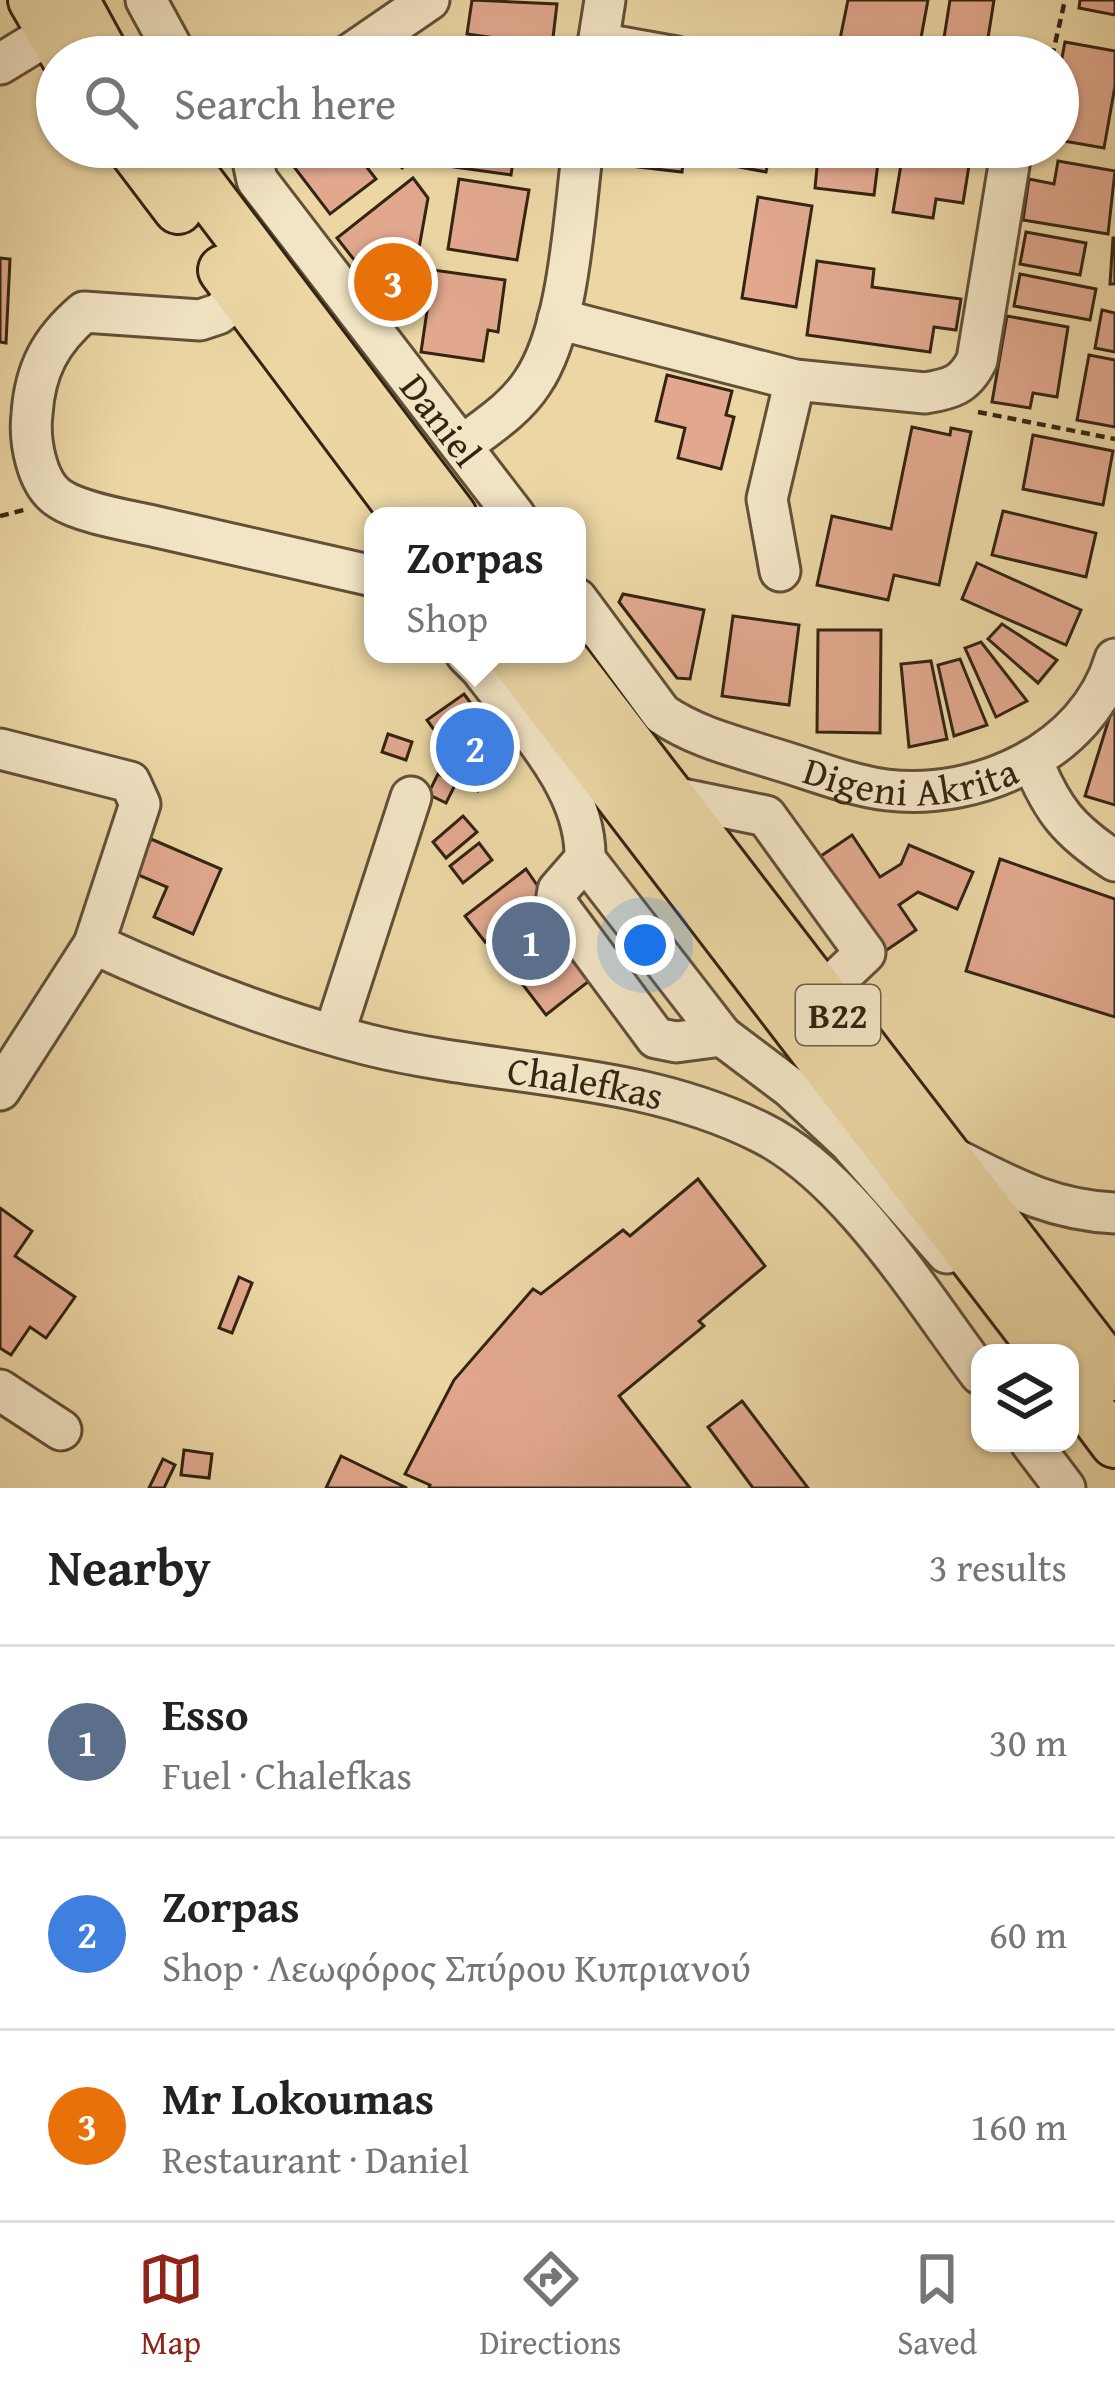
<!DOCTYPE html>
<meta charset="utf-8">
<style>
body{margin:0;font-family:"Gentium Book Plus",serif;background:#f2f2f2;color:#222}
.controls{position:absolute;right:36px;bottom:36px;display:grid;overflow:hidden;border-radius:24px;box-shadow:0 3px 9px #0004}
.controls button{width:108px;height:108px;display:grid;place-items:center;padding:0;border:0;border-bottom:3px solid #e0e0e0;background:#fff;color:#222;font:60px sans-serif}
.you{position:absolute;left:645px;top:945px;width:42px;height:42px;margin:-30px;border:9px solid #fff;border-radius:50%;background:#1a73e8;box-shadow:0 0 0 18px #1a73e833}
.badge{display:grid;place-items:center;width:78px;height:78px;border-radius:50%;background:#8f2418;color:#fff;font-size:39px;font-weight:700}
.pin{position:absolute;translate:-50% -50%;border:6px solid #fff;box-shadow:0 3px 12px #0006}
.popup{position:absolute;left:364px;top:507px;width:222px;height:156px;box-sizing:border-box;display:grid;place-content:center;border-radius:24px;background:#fff;filter:drop-shadow(0 3px 9px #0005);font-size:39px;white-space:nowrap;color:#767676}
.popup b{font-size:45px;color:#222}
.popup::after{content:'';position:absolute;left:50%;top:100%;margin-left:-24px;border:24px solid transparent;border-top-color:#fff}
.list{margin:0;padding:0;list-style:none}
h2{display:flex;justify-content:space-between;align-items:center;height:156px;margin:0;padding:0 48px;font-size:51px}
h2 small{font-size:39px;font-weight:400;color:#767676}
.list li{display:grid;grid-template-columns:78px 1fr auto;gap:36px;align-items:center;box-sizing:border-box;height:192px;padding:0 48px;border-top:3px solid #e0e0e0}
.list b{display:block;font-size:45px;white-space:nowrap}
.list p{margin:0;font-size:39px;white-space:nowrap;color:#767676}
.list em{font-size:39px;font-style:normal;color:#767676}
.icon{flex:none;width:66px;height:66px;fill:none;stroke:currentColor;stroke-width:2;stroke-linecap:round;stroke-linejoin:round}
.map{position:relative;flex:none;width:1115px;height:1488px;overflow:hidden}
.search{position:absolute;background:#fff;box-shadow:0 3px 9px #0004;left:36px;right:36px;top:36px;height:132px;display:flex;align-items:center;gap:30px;box-sizing:border-box;padding:0 42px;border-radius:66px;color:#767676;font-size:45px}
.sheet{height:732px;background:#fff}
nav{display:flex;justify-content:space-around;align-items:center;box-sizing:border-box;height:168px;border-top:3px solid #e0e0e0;background:#fff;font-size:33px;color:#767676}
nav a{display:grid;justify-items:center;gap:6px}
nav .on{color:#8f2418}
.map>svg:first-child{display:block}
.building{fill:#e1a88e;stroke:#342413;stroke-width:3}
.lines{fill:none;stroke-linecap:round;stroke-linejoin:round}
.minor-casing{stroke:#625037;stroke-width:45}
.major-casing{stroke:#342413;stroke-width:54}
.path{stroke:#342413;stroke-width:4.5;stroke-dasharray:9 6;stroke-linecap:butt}
.minor{stroke:#f2e4c4;stroke-width:39}
.major{stroke:#ebd6a4;stroke-width:48}
.labels{text-anchor:middle;stroke-width:9;stroke-linejoin:round;paint-order:stroke}
.shield{fill:#f2e4c4;stroke:#6d5e48;stroke-width:3}
.shield-label{font-size:36px;font-weight:bold;fill:#342413}
.street-label{font-size:39px;fill:#342413;stroke:#f2e4c4}
</style>
<div class="map">
<svg width="1115" height="1488" viewBox="0 0 1115 1488">
<rect width="100%" height="100%" fill="#ebd6a4"/>
<filter id="stains"><feTurbulence type="fractalNoise" baseFrequency=".00167" numOctaves="4"/><feColorMatrix values="0 0 0 0 .2 0 0 0 0 .09 0 0 0 0 .02 0 0 0 .5 -.17"/></filter>
<radialGradient id="worn" r=".72"><stop offset=".6" stop-color="#630" stop-opacity="0"/><stop offset="1" stop-color="#630" stop-opacity=".3"/></radialGradient>
<g class="building">
<polygon points="472,0 557,4 552,46 467,34"/>
<polygon points="848,0 928,0 918,54 840,39"/>
<polygon points="950,0 994,0 988,38 1007,41 1005,57 941,57"/>
<polygon points="1080,0 1115,0 1115,15 1079,8"/>
<polygon points="1065,42 1115,51 1115,86 1104,148 1058,140 1058,79"/>
<polygon points="288,147 351,147 376,179 330,214 288,159"/>
<polygon points="386,147 430,147 402,168"/>
<polygon points="456,147 515,147 511,175 454,167"/>
<polygon points="596,147 685,147 682,172 595,162"/>
<polygon points="711,147 771,147 766,172 708,161"/>
<polygon points="819,147 880,147 874,195 815,188"/>
<polygon points="904,147 972,147 963,203 936,199 933,218 893,212"/>
<polygon points="1058,161 1115,171 1108,234 1023,220 1029,179 1054,184"/>
<polygon points="413,178 428,198 411,293 392,308 337,238"/>
<polygon points="459,179 529,190 517,260 448,249"/>
<polygon points="758,197 812,206 796,307 742,298"/>
<polygon points="1026,232 1086,243 1080,275 1020,264"/>
<polygon points="1113,238 1115,238 1115,284 1110,284"/>
<polygon points="0,258 10,259 6,343 0,342"/>
<polygon points="817,261 874,269 872,287 961,299 956,330 934,327 930,352 807,335"/>
<polygon points="433,270 505,280 498,332 488,330 483,361 421,352"/>
<polygon points="1020,274 1096,289 1090,320 1014,306"/>
<polygon points="1102,310 1115,313 1115,352 1095,348"/>
<polygon points="1007,316 1068,327 1057,397 1033,393 1030,408 992,402"/>
<polygon points="1089,355 1115,360 1115,427 1077,420"/>
<polygon points="667,375 732,391 726,415 734,417 721,469 678,458 685,428 656,421"/>
<polygon points="912,427 950,435 951,428 971,432 939,585 894,575 888,600 817,585 832,516 891,529"/>
<polygon points="1033,435 1113,451 1103,505 1023,489"/>
<polygon points="1003,511 1096,533 1086,577 992,555"/>
<polygon points="977,563 1081,610 1066,645 962,599"/>
<polygon points="623,594 704,610 690,679 677,678 619,602"/>
<polygon points="733,616 799,625 789,705 722,696"/>
<polygon points="1002,624 1057,660 1038,683 988,639"/>
<polygon points="818,630 881,630 880,733 817,732"/>
<polygon points="981,642 1027,701 996,717 965,648"/>
<polygon points="960,659 987,725 954,736 938,665"/>
<polygon points="931,661 947,739 909,747 901,664"/>
<polygon points="464,694 515,764 478,791 427,720"/>
<polygon points="1113,706 1115,707 1115,805 1085,796"/>
<polygon points="388,734 412,742 406,760 382,752"/>
<polygon points="438,774 456,783 446,803 428,794"/>
<polygon points="463,816 477,832 446,858 433,842"/>
<polygon points="852,835 880,877 901,864 909,845 973,872 957,909 918,892 899,905 916,930 878,956 815,860"/>
<polygon points="151,839 221,869 193,934 154,917 167,887 136,874"/>
<polygon points="479,843 492,860 463,883 450,866"/>
<polygon points="1000,859 1115,899 1115,1017 966,971"/>
<polygon points="526,869 598,974 546,1015 488,939 485,942 465,916"/>
<polygon points="698,1179 765,1266 699,1321 704,1326 619,1396 690,1488 429,1488 430,1485 405,1474 454,1380 533,1289 541,1294 623,1230 630,1236"/>
<polygon points="0,1208 32,1231 15,1256 75,1297 46,1338 30,1327 11,1355 0,1348"/>
<polygon points="239,1277 252,1283 232,1333 219,1328"/>
<polygon points="742,1401 808,1488 753,1488 708,1427"/>
<polygon points="184,1450 212,1454 209,1478 181,1475"/>
<polygon points="341,1456 407,1488 326,1488"/>
<polygon points="163,1459 175,1465 164,1488 149,1488"/>
</g>
<g class="lines">
<g class="minor-casing">
<g id="minor">
<polyline points="146,0 177,57"/>
<polyline points="598,43 676,57"/>
<polyline points="346,57 429,0"/>
<polyline points="596,57 605,0"/>
<polyline points="0,64 51,33"/>
<path id="s1" d="M250 147 257 180 515 516"/>
<path d="M242 296 218 314 200 320 84 312C50 341 35 370 32 414 29 440 36 484 60 499 81 513 131 521 157 527 229 543 301 559 373 576"/>
<path d="M558 319 795 380 925 393C951 389 965 385 977 360L1012 147"/>
<path d="M463 445C488 426 515 409 532 383 570 328 574 214 583 147"/>
<polyline points="780,571 767,499 795,380"/>
<path id="s2" d="M577 599 662 714C696 737 734 746 772 758 810 769 848 785 887 790 979 801 1088 751 1115 659"/>
<path d="M466 654 481 669C522 724 587 786 585 859L722 1036 791 1088 850 1143 947 1253"/>
<polyline points="0,749 130,782 140,804 94,944 0,1090"/>
<path d="M1032 760C1052 810 1069 831 1115 861"/>
<polyline points="673,797 766,816 865,953 822,994"/>
<polyline points="585,859 558,890 556,903 656,1038 676,1042 722,1036"/>
<path id="s3" d="M94 944C183 985 274 1021 369 1045 499 1077 637 1071 760 1132 848 1175 922 1297 980 1374"/>
<polyline points="334,1034 411,797"/>
<path d="M947 1155C1005 1184 1048 1210 1115 1213"/>
<polyline points="0,1390 61,1430"/>
<polyline points="1031,1443 1065,1488"/>
</g>
</g>
<g class="major-casing">
<g id="major">
<polyline points="33,0 66,57"/>
<polyline points="74,0 105,57"/>
<polyline points="131,147 178,209"/>
<polyline points="172,147 452,516"/>
<polyline points="223,270 407,516"/>
<polyline points="511,654 1047,1353"/>
<polyline points="560,654 1115,1376"/>
<polyline points="1070,1383 1115,1443"/>
</g>
</g>
<g class="path">
<polyline points="1052,57 1065,0"/>
<polyline points="978,412 1115,439"/>
<polyline points="0,516 24,510"/>
</g>
<use href="#minor" class="minor"/>
<use href="#major" class="major"/>
</g>
<g class="labels">
<rect class="shield" x="796" y="985" width="84" height="60" rx="9"/>
<g class="shield-label">
<text x="838" y="1028">B22</text>
</g>
<g class="street-label">
<text dy="14" stroke="none"><textPath href="#s1" startOffset="336">Daniel</textPath></text>
<text dy="14" stroke="none"><textPath href="#s2" startOffset="405">Digeni Akrita</textPath></text>
<text dy="14" stroke="none"><textPath href="#s3" startOffset="513">Chalefkas</textPath></text>
</g>
</g>
<rect width="100%" height="100%" filter="url(#stains)"/>
<rect width="100%" height="100%" fill="url(#worn)"/>
</svg>
<div class="controls">
<button><svg class="icon" aria-label="layers" viewBox="0 0 24 24"><path d="M12 4l9 5-9 5-9-5zM3 14l9 5 9-5"/></svg></button>
</div>
<div class="you"></div>
<div class="pin badge" style="left:531px;top:941px;background:#5c6f8a">1</div>
<div class="pin badge" style="left:475px;top:747px;background:#3f7fe0">2</div>
<div class="popup"><b>Zorpas</b>Shop</div>
<div class="pin badge" style="left:393px;top:282px;background:#e8710a">3</div>
<div class="search"><svg class="icon" aria-label="search" viewBox="0 0 24 24"><circle cx="10" cy="10" r="6"/><path d="M15 15l6 6"/></svg>Search here</div>
</div>
<section class="sheet">
<h2>Nearby<small>3 results</small></h2>
<ul class="list">
<li><span class="badge" style="background:#5c6f8a">1</span><div><b>Esso</b><p>Fuel · Chalefkas</p></div><em>30 m</em></li>
<li><span class="badge" style="background:#3f7fe0">2</span><div><b>Zorpas</b><p>Shop · Λεωφόρος Σπύρου Κυπριανού</p></div><em>60 m</em></li>
<li><span class="badge" style="background:#e8710a">3</span><div><b>Mr Lokoumas</b><p>Restaurant · Daniel</p></div><em>160 m</em></li>
</ul>
</section>
<nav>
<a class="on"><svg class="icon" aria-label="map" viewBox="0 0 24 24"><path d="M3 6l6-2 6 2 6-2v14l-6 2-6-2-6 2zM9 4v14M15 6v14"/></svg>Map</a>
<a><svg class="icon" aria-label="directions" viewBox="0 0 24 24"><path d="M12 3l9 9-9 9-9-9zM9 14v-3h6M13 9l2 2-2 2"/></svg>Directions</a>
<a><svg class="icon" aria-label="saved" viewBox="0 0 24 24"><path d="M7 4h10v16l-5-4-5 4z"/></svg>Saved</a>
</nav>
